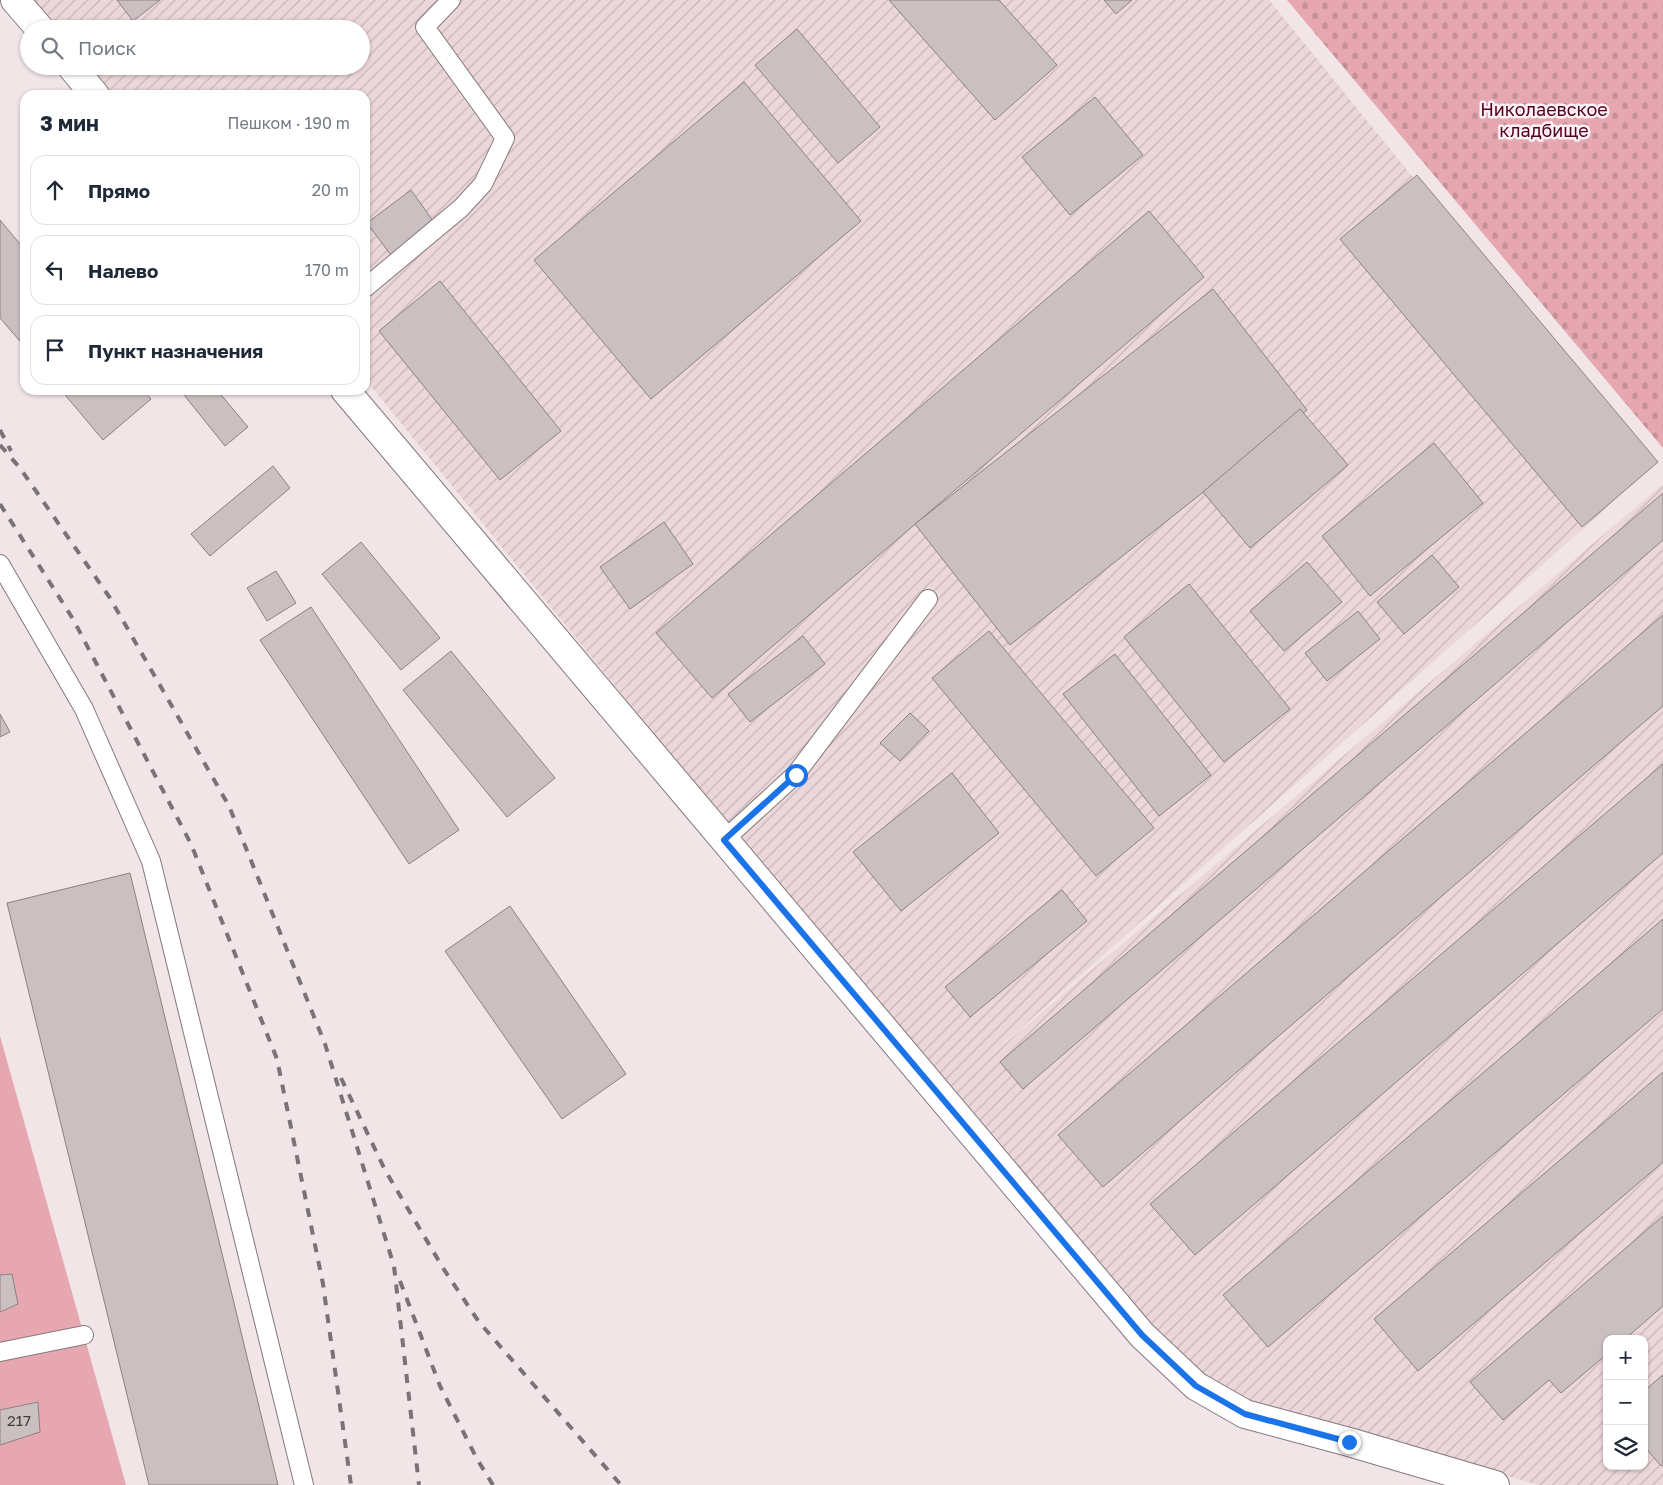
<!DOCTYPE html>
<html lang="ru">
<meta charset="utf-8">
<style>
body{margin:0;font-family:"Golos Text",sans-serif;background:#f6f6f7;color:#1f2937}
.controls{position:absolute;right:15px;bottom:15px;display:grid;overflow:hidden;border-radius:10px;box-shadow:0 1px 4px #0004}
.controls button{width:45px;height:45px;display:grid;place-items:center;padding:0;border:0;border-bottom:1px solid #e0e1e3;background:#fff;color:#1f2937;font:25px sans-serif}
.stop{position:absolute;width:15px;height:15px;margin:-11px;border:4px solid #1a73e8;border-radius:50%;background:#fff}
.stop.end{background:#1a73e8;border-color:#fff;box-shadow:0 1px 5px #0008}
.list{margin:0;padding:0;list-style:none}
h2{display:flex;justify-content:space-between;align-items:center;height:65px;margin:0;padding:0 20px;font-size:21px}
h2 small{font-size:16px;font-weight:400;color:#747a83}
.list li{display:grid;grid-template-columns:32px 1fr auto;gap:15px;align-items:center;box-sizing:border-box;height:70px;margin:0 10px 10px;padding:0 10px;border:1px solid #e0e1e3;border-radius:15px}
.list b{display:block;font-size:19px;white-space:nowrap}
.list em{font-size:16px;font-style:normal;color:#747a83}
.icon{flex:none;width:28px;height:28px;fill:none;stroke:currentColor;stroke-width:2;stroke-linecap:round;stroke-linejoin:round}
.map{position:relative;flex:none;width:1663px;height:1485px;overflow:hidden}
.search{position:absolute;background:#fff;box-shadow:0 1px 4px #0004;left:20px;top:20px;width:350px;height:55px;display:flex;align-items:center;gap:12px;box-sizing:border-box;padding:0 18px;border-radius:28px;color:#747a83;font-size:19px}
.panel{position:absolute;background:#fff;box-shadow:0 1px 4px #0004;left:20px;top:90px;width:350px;height:305px;border-radius:15px}
.map>svg:first-child{display:block}
.industrial{fill:url(#industrial-furrows);fill-rule:evenodd}
.cemetery{fill:url(#cemetery-stones)}
.garden{fill:#e6a7b0}
.building{fill:#cbc0c1;stroke:#8c8182}
.lines{fill:none;stroke-linecap:round;stroke-linejoin:round}
.service-casing{stroke:#83787a;stroke-width:20}
.minor-casing{stroke:#83787a;stroke-width:30}
.service{stroke:#fff;stroke-width:18}
.minor{stroke:#fff;stroke-width:28}
.rail{stroke:#7a7274;stroke-width:4;stroke-dasharray:9 9;stroke-linecap:butt}
.route{stroke:#1a73e8;stroke-width:6}
.labels{text-anchor:middle;stroke-width:5;stroke-linejoin:round;paint-order:stroke}
.number-label{font-size:15px;fill:#413b3c}
.park-label{font-size:18px;fill:#54011e;stroke:#fff2f4}
</style>
<div class="map">
<svg width="1663" height="1485" viewBox="0 0 1663 1485">
<defs>
<pattern id="industrial-furrows" width="10" height="10" patternUnits="userSpaceOnUse" patternTransform="scale(1.25)"><rect width="10" height="10" fill="#ebd6d9"/><path d="M-1 1l2-2M0 10L10 0M9 11l2-2" fill="none" stroke="#c9b6b9"/></pattern>
<pattern id="cemetery-stones" width="16" height="16" patternUnits="userSpaceOnUse" patternTransform="scale(1.25)"><rect width="16" height="16" fill="#e6a7b0"/><path d="M2 7V4a2 2 0 0 1 4 0v3zM10 15v-3a2 2 0 0 1 4 0v3z" fill="#c48f96"/></pattern>
</defs>
<rect width="100%" height="100%" fill="#f1e5e7"/>
<path class="industrial" d="M27 0H1269L1650 469 974 1070 1663 484V1485H1539L1353 1431 1246 1406 1203 1377 1166 1345 947 1093 365 379V95H112L86 66H361V29H53ZM1607 1339H1644V1466H1607Z"/>
<polygon class="cemetery" points="1287,0 1663,0 1663,448"/>
<polygon class="garden" points="0,1036 126,1485 0,1485"/>
<g class="building">
<polygon points="117,0 160,0 133,21"/>
<polygon points="889,0 999,0 1057,65 995,120"/>
<polygon points="1104,0 1132,0 1116,14"/>
<polygon points="797,29 880,127 838,163 755,65"/>
<polygon points="744,82 861,221 651,399 534,260"/>
<polygon points="1095,97 1143,155 1070,215 1022,157"/>
<polygon points="1417,175 1658,462 1582,527 1340,239"/>
<polygon points="411,190 436,225 393,258 367,223"/>
<polygon points="1149,211 1204,277 712,698 656,633"/>
<polygon points="0,220 25,250 25,347 0,318"/>
<polygon points="440,281 561,431 500,480 379,331"/>
<polygon points="1213,289 1307,410 1010,645 915,524"/>
<polygon points="61,390 143,390 151,399 103,440"/>
<polygon points="180,390 217,390 248,427 225,446"/>
<polygon points="1300,409 1348,465 1250,548 1203,492"/>
<polygon points="1434,443 1483,503 1370,596 1322,536"/>
<polygon points="273,466 290,488 210,556 191,534"/>
<polygon points="1663,493 1663,540 1023,1089 1000,1062"/>
<polygon points="664,522 693,564 630,609 600,567"/>
<polygon points="361,542 440,638 401,670 322,574"/>
<polygon points="1432,555 1459,587 1404,634 1377,602"/>
<polygon points="1307,562 1342,602 1284,651 1250,611"/>
<polygon points="276,571 296,603 267,621 247,588"/>
<polygon points="1189,584 1290,709 1224,762 1124,637"/>
<polygon points="311,607 459,830 409,864 260,640"/>
<polygon points="1358,611 1380,639 1327,681 1305,653"/>
<polygon points="1663,615 1663,706 1103,1187 1058,1135"/>
<polygon points="989,631 1154,828 1096,876 932,678"/>
<polygon points="803,636 825,664 750,722 728,694"/>
<polygon points="451,651 555,778 507,817 403,690"/>
<polygon points="1115,654 1211,775 1159,816 1063,694"/>
<polygon points="910,713 929,731 900,761 880,743"/>
<polygon points="0,714 10,732 0,737"/>
<polygon points="1663,764 1663,853 1195,1255 1150,1204"/>
<polygon points="952,773 999,833 901,911 853,852"/>
<polygon points="130,873 278,1485 149,1485 7,903"/>
<polygon points="1062,890 1087,921 970,1017 945,987"/>
<polygon points="510,906 626,1074 562,1119 445,951"/>
<polygon points="1663,919 1663,1009 1268,1347 1223,1295"/>
<polygon points="1663,1072 1663,1162 1418,1371 1374,1319"/>
<polygon points="1663,1216 1663,1306 1625,1339 1607,1339 1607,1354 1561,1393 1549,1380 1503,1420 1470,1382"/>
<polygon points="12,1274 18,1304 0,1312 0,1275"/>
<polygon points="1663,1375 1663,1465 1661,1466 1644,1446 1644,1391"/>
<polygon points="38,1402 40,1432 0,1445 0,1410"/>
</g>
<g class="lines">
<g class="service-casing">
<g id="service">
<polyline points="365,288 461,208 483,184 505,138 425,27 451,0"/>
<polyline points="0,564 84,709 151,861 304,1485"/>
<polyline points="724,840 795,775 928,599"/>
<polyline points="0,1352 84,1335"/>
</g>
</g>
<g class="minor-casing">
<g id="minor">
<polyline points="15,0 40,29"/>
<polyline points="71,66 95,95"/>
<polyline points="345,390 1142,1335 1196,1386 1245,1414 1349,1442 1495,1485"/>
</g>
</g>
<use href="#service" class="service"/>
<use href="#minor" class="minor"/>
<g class="rail">
<polyline points="0,430 11,451"/>
<polyline points="0,445 20,468 110,598 229,806 325,1044 394,1266 419,1485"/>
<polyline points="0,504 73,619 191,844 277,1059 323,1284 351,1485"/>
<polyline points="341,1078 385,1170 443,1268 479,1322 621,1485"/>
<polyline points="400,1281 440,1386 477,1459 493,1485"/>
</g>
</g>
<g class="lines">
<polyline class="route" points="796,775 724,840 1142,1335 1196,1386 1245,1414 1349,1442"/>
</g>
<g class="labels">
<g class="number-label">
<text x="19" y="1426">217</text>
</g>
<g class="park-label">
<text x="1544" y="116">Николаевское<tspan x="1544" dy="21">кладбище</tspan></text>
</g>
</g>
</svg>
<div class="controls">
<button>+</button>
<button>−</button>
<button><svg class="icon" aria-label="layers" viewBox="0 0 24 24"><path d="M12 4l9 5-9 5-9-5zM3 14l9 5 9-5"/></svg></button>
</div>
<div class="stop" style="left:796px;top:775px"></div>
<div class="stop end" style="left:1349px;top:1442px"></div>
<div class="search"><svg class="icon" aria-label="search" viewBox="0 0 24 24"><circle cx="10" cy="10" r="6"/><path d="M15 15l6 6"/></svg>Поиск</div>
<section class="panel">
<h2>3 мин<small>Пешком · 190 m</small></h2>
<ul class="list">
<li><svg class="icon" aria-label="ahead" viewBox="0 0 24 24"><path d="M12 20V5M6 11l6-6 6 6"/></svg><div><b>Прямо</b></div><em>20 m</em></li>
<li><svg class="icon" aria-label="left" viewBox="0 0 24 24"><path d="M17 20v-9H6M10 6l-5 5 5 5"/></svg><div><b>Налево</b></div><em>170 m</em></li>
<li><svg class="icon" aria-label="arrive" viewBox="0 0 24 24"><path d="M6 21V4h12l-3 4 3 4H6"/></svg><div><b>Пункт назначения</b></div></li>
</ul>
</section>
</div>
